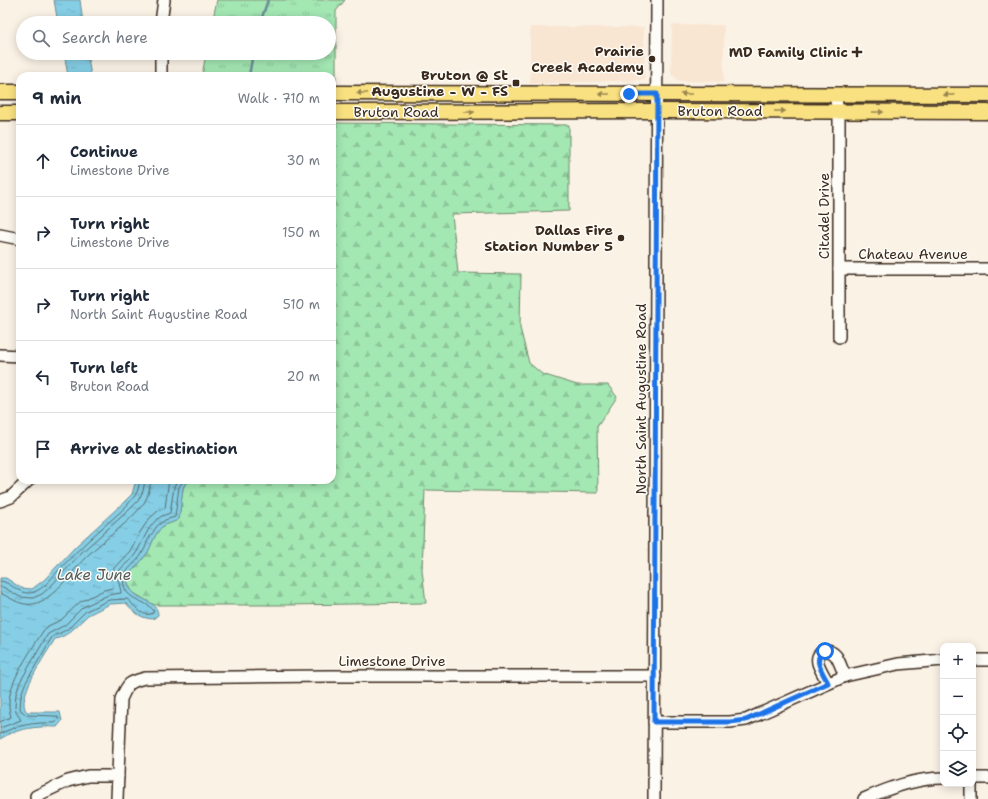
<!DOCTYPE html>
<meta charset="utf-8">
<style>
body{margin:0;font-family:"Shantell Sans",sans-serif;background:#f6f6f7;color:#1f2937}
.controls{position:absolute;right:12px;bottom:12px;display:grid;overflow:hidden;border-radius:8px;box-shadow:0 2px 10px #0003}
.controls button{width:36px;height:36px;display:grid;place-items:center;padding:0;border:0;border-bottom:1px solid #e0e1e3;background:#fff;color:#1f2937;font:20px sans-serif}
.stop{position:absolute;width:12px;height:12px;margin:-9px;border:3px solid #1a73e8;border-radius:50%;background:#fff}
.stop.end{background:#1a73e8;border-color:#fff;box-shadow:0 1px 4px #0008}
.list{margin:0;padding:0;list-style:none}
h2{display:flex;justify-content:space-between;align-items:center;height:52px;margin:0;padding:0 16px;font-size:17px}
h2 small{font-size:13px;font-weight:400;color:#747a83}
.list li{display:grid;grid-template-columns:26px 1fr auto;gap:12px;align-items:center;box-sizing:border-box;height:72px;padding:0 16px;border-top:1px solid #e0e1e3}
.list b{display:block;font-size:15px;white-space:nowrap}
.list p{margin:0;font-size:13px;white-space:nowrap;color:#747a83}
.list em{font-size:13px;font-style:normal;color:#747a83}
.icon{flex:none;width:22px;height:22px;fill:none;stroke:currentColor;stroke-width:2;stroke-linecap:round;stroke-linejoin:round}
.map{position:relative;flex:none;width:988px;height:799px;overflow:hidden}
.search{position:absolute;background:#fff;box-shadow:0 2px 10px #0003;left:16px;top:16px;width:320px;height:44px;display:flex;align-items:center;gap:10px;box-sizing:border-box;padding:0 14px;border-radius:22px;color:#747a83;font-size:15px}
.panel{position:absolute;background:#fff;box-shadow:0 2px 10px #0003;left:16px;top:72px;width:320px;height:412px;border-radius:12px}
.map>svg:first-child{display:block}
.built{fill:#f9e6d2}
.grass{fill:url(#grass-tufts);stroke:#6f8868}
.forest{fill:url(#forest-firs);stroke:#6f8868}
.water{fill:url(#water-ripples);stroke:#678c95}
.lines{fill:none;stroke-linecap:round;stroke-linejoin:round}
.shore{stroke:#596c6e;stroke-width:1}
.stream{stroke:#678c95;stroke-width:2.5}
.minor-casing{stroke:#3b2a1e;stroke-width:14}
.major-casing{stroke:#3b2a1e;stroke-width:17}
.minor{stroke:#fdfcf7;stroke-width:11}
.major{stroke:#f9e181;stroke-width:14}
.oneway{fill:#9a8650}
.route{stroke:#1a73e8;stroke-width:5}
.poi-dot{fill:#3b2a1e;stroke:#fdfcf7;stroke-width:1.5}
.labels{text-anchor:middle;stroke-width:3;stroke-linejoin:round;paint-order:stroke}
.poi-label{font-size:14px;font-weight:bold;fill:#3b2a1e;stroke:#fdfcf7;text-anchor:end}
.street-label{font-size:14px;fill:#3b2a1e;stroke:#fdfcf7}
.water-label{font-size:15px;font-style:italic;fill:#515b5a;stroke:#fdfcf7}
</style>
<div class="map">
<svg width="988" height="799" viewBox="0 0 988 799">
<defs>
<pattern id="grass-tufts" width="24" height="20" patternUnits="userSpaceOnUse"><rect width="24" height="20" fill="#a3e7b3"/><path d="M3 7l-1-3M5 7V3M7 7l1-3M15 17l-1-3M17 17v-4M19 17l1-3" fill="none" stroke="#8dc69a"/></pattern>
<pattern id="forest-firs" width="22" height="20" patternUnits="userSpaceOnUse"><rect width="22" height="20" fill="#a3e7b3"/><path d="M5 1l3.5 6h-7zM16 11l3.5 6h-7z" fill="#8dc69a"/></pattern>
<pattern id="water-ripples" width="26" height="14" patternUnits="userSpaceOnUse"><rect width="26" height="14" fill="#85cee5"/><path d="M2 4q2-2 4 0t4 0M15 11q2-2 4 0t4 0" fill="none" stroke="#74b1c4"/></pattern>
</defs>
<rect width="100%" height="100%" fill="#fbf2e6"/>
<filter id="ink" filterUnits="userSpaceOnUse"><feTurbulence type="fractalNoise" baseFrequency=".025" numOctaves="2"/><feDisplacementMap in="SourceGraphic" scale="8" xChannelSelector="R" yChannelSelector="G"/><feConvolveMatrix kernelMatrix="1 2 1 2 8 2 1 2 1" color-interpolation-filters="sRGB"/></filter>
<g filter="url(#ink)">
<g class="built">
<polygon points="672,25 724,25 724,82 679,81 671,74"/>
<polygon points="530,27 644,27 645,80 530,84"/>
</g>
<polygon class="grass" points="217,0 345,0 336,11 336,83 332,83 332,76 202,76 206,53 329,53 329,23 212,23"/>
<path class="forest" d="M332 123 569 125V211L452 214 458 273 521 274 520 328 529 363 542 374 577 385H608L617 397 597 427 598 493 425 490 422 570 426 603 285 605H154L132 592 127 581V576C135 568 142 561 148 551 152 544 155 533 162 527 167 523 173 523 179 519L183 488 185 484 192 480H332Z"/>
<g class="water">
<polygon points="54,0 80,0 83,23 58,23"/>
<polygon points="64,53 87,53 91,76 68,76"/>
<path d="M136 480H192L185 484 183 488 179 519C174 523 167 523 162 527 155 533 152 544 148 552 142 561 135 568 127 576 127 603 158 596 158 615L153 619C139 618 134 612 126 603L110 604 88 615 70 632 60 638 55 639C47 653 14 699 27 712H60L62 721 57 727C38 726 17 728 0 739V578H6L21 588 32 589 44 580 76 546 123 503 132 494Z"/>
</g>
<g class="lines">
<g class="shore">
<path d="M0 581C12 582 20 597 34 592 43 589 51 579 57 572 71 557 85 543 101 529 112 519 125 509 134 497 138 492 139 486 140 480"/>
<polyline points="0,587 3,587 20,597 33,598 42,594 50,587 82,552 129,510 138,501 143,491 145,480"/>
<path d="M0 593C12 598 22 608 37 603 57 596 73 569 88 555 104 540 131 521 144 503 148 497 150 488 151 480"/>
<path d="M0 722 11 717C10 713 9 709 9 705 8 682 31 651 43 631L48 626 61 620 80 602 104 590 113 588 112 576 114 568 130 551 139 534 149 519 158 511 165 508 168 486 170 480"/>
<path d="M0 728 21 720 16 712 15 707 16 694 20 682 48 634 65 625 83 607 108 595 121 593C121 587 116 580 119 572 121 566 130 562 134 556 143 544 147 524 162 516 164 515 168 514 170 513L174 487 177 480"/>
<path d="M0 734C16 725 36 722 55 723L58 720V717L56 716 26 715 20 709 21 695 25 684 52 637 68 629 86 611 109 600 127 599C135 605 142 619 153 613L154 611C144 597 122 603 123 575L140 557 145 548 148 540 157 526 165 520 175 517 179 487 184 480"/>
</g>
<g class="stream">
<polyline points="260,23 268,0"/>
<polyline points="249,76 253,53"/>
</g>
<g class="minor-casing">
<g id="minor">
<polyline points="161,23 164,0"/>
<polyline points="161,53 161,76"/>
<polyline points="834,94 839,112 839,337"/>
<polyline points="0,235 20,239"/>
<polyline points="839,269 988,269"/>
<polyline points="0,355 20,356"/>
<polyline points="0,501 11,497 29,480"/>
<polyline points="973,660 988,660"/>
<path d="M828 683C825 677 820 670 818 663 815 651 829 647 836 656 840 662 842 670 845 676"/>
<polyline points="654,722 730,722 746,720 845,676 898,664 943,660"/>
<polyline points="973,778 988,778"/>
<polyline points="36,796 68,781 88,776 118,776"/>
<path d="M117 799 121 699C128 683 129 682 145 678L329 676H655"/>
<polyline points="654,799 657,0"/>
<path d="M864 799C889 788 916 778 943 778"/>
<polyline points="971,799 971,784"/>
</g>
</g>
<g class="major-casing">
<g id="major">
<polyline points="0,92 20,92"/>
<polyline points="332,93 988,95"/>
<polyline points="332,112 657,111 988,112"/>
<polyline points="0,113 20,113"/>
</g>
</g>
<use href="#minor" class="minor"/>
<use href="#major" class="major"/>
</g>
<defs><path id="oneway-solid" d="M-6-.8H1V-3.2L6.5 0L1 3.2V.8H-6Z"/></defs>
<g class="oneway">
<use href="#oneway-solid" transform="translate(362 93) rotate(-180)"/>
<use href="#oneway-solid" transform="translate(604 94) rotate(-180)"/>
<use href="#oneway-solid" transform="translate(686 94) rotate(180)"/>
<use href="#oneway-solid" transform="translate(949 95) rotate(-180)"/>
<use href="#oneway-solid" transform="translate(780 111)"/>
<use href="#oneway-solid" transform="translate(469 112)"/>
<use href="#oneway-solid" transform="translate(878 112)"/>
</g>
</g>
<g class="lines" filter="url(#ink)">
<path class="route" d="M629 94H657L654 722H730L746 720 828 683C823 673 811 658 825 651"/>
</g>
<g class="poi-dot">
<path d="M855 46h4v4h4v4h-4v4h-4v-4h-4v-4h4z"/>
<circle cx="652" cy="59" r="4"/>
<rect x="512" y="79" width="8" height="8" rx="2"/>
<circle cx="621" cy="238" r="4"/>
</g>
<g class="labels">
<g class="poi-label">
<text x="644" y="56">Prairie<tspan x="644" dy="16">Creek Academy</tspan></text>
<text x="848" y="57">MD Family Clinic</text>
<text x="508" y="80">Bruton @ St<tspan x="508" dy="16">Augustine - W - FS</tspan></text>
<text x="613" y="235">Dallas Fire<tspan x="613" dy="16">Station Number 5</tspan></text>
</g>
<g class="street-label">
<text x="720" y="116">Bruton Road</text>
<text x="396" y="117">Bruton Road</text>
<text transform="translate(824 216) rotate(-90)" y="5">Citadel Drive</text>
<text x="913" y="259">Chateau Avenue</text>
<text transform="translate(641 399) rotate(-90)" y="5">North Saint Augustine Road</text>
<text x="392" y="666">Limestone Drive</text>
</g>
<g class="water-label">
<text x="94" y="580">Lake June</text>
</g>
</g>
</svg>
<div class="controls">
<button>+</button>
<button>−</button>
<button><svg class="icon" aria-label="locate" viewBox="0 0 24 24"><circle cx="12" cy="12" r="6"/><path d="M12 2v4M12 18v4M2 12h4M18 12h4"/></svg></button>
<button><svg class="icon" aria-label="layers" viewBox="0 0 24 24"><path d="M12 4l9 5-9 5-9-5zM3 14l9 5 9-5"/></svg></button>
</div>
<div class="stop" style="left:825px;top:651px"></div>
<div class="stop end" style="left:629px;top:94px"></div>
<div class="search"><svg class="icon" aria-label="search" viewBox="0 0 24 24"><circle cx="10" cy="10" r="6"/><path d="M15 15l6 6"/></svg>Search here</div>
<section class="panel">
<h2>9 min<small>Walk · 710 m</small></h2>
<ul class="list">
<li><svg class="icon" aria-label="ahead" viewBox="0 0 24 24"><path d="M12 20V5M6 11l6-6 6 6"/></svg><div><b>Continue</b><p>Limestone Drive</p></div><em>30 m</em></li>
<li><svg class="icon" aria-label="right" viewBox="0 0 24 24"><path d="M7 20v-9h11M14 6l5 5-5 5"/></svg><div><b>Turn right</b><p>Limestone Drive</p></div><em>150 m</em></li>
<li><svg class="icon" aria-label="right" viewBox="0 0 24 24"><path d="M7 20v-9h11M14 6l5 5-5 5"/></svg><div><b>Turn right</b><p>North Saint Augustine Road</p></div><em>510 m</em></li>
<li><svg class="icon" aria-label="left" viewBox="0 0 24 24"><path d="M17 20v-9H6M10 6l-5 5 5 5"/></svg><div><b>Turn left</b><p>Bruton Road</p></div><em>20 m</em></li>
<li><svg class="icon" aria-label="arrive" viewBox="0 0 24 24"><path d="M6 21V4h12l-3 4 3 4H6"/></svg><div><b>Arrive at destination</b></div></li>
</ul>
</section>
</div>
